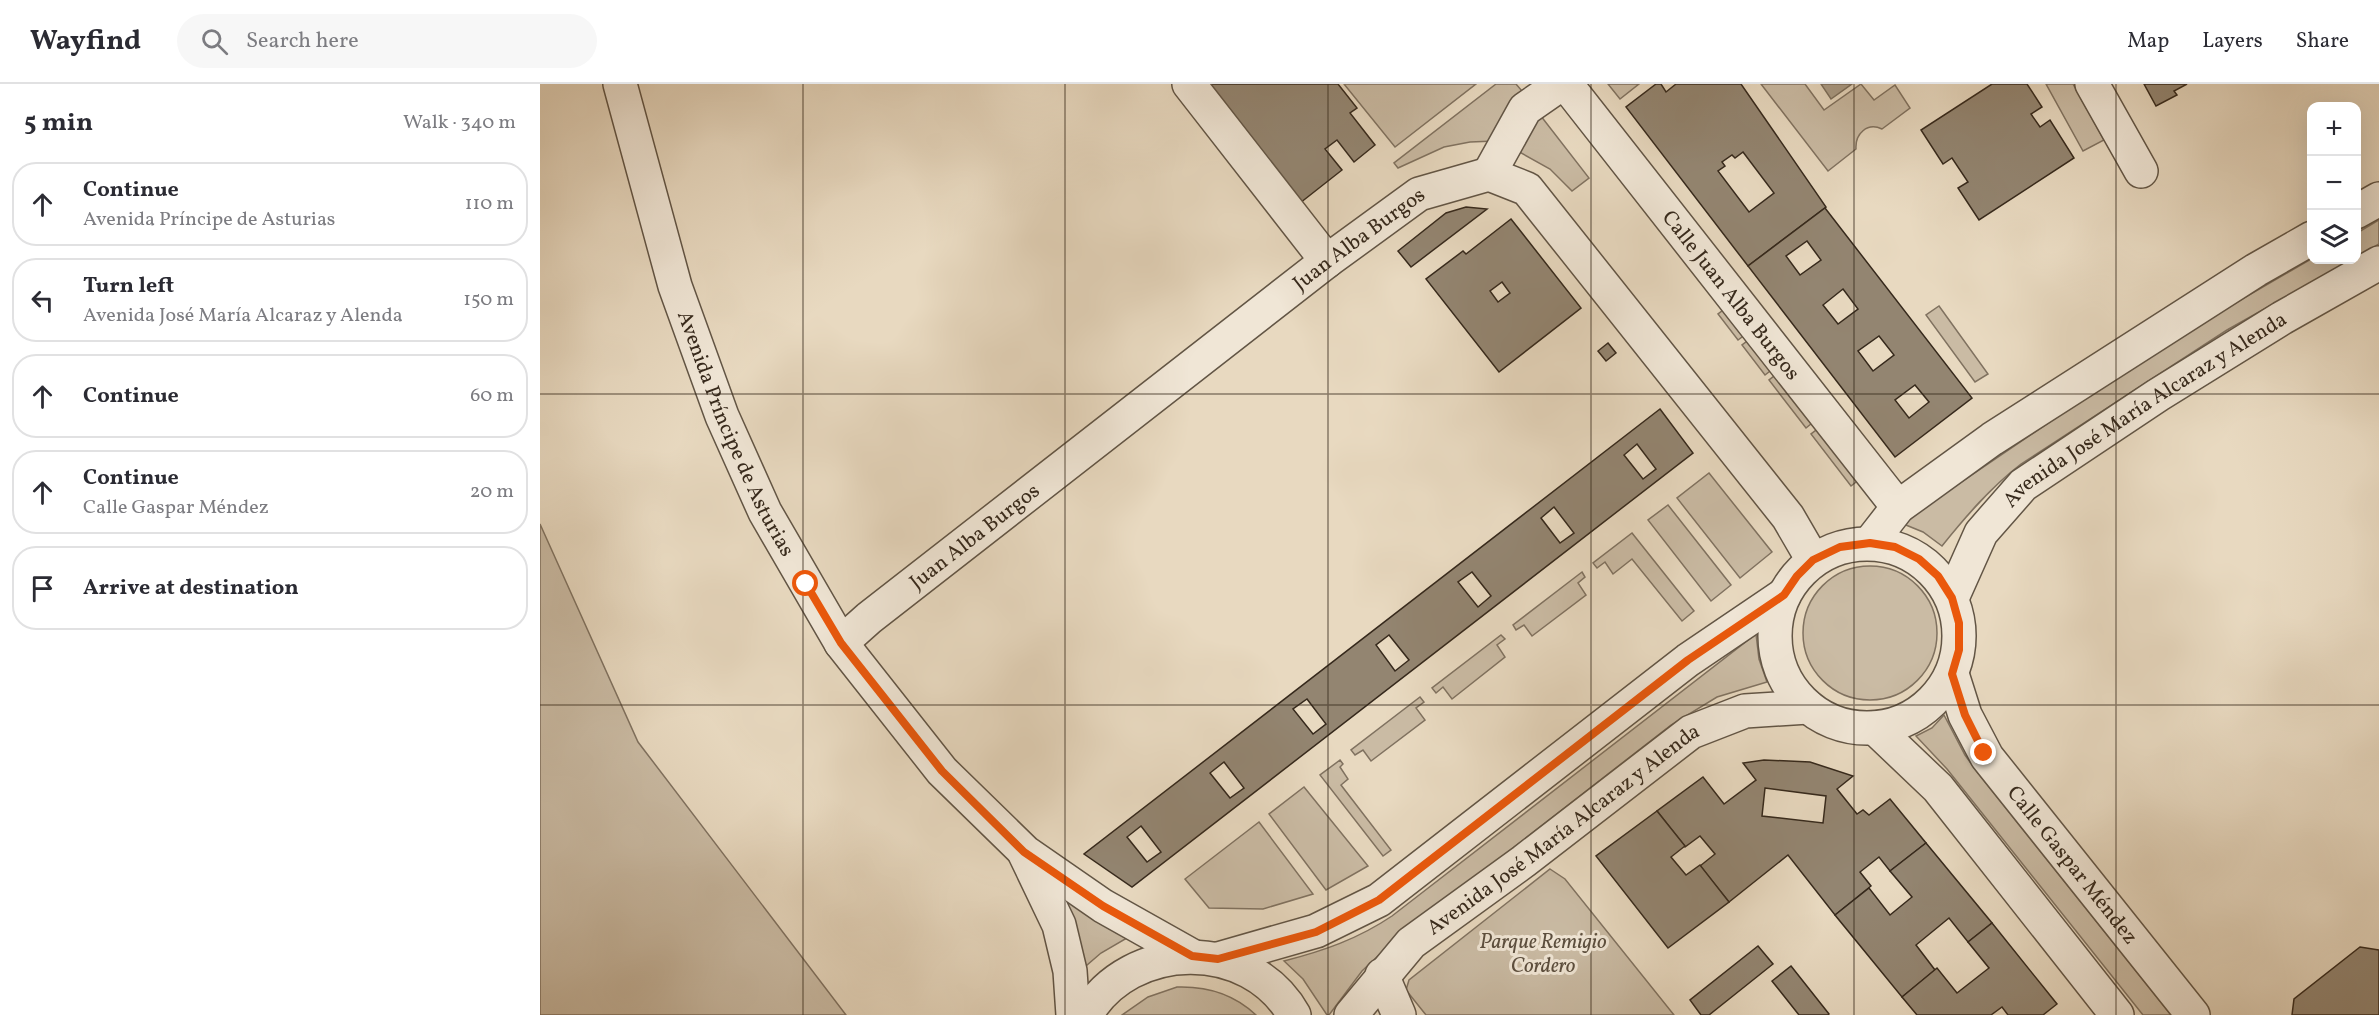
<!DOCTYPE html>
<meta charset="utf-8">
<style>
body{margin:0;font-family:Vollkorn,serif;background:#f7f7f7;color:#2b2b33}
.controls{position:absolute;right:18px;top:18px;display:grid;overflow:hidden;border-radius:12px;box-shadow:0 6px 24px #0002}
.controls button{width:54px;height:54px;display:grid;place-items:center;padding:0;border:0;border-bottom:2px solid #e1e1e2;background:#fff;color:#2b2b33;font:30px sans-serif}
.stop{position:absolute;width:18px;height:18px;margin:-14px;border:4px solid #ea580c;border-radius:50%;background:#fff}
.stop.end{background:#ea580c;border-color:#fff;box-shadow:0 2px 6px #0008}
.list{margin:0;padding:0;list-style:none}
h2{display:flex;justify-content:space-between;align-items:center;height:78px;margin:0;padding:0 24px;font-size:26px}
h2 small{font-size:20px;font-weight:400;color:#7c7c81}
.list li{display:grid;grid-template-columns:39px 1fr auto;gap:18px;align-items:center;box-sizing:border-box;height:84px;margin:0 12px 12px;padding:0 12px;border:2px solid #e1e1e2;border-radius:24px}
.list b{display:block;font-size:22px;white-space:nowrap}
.list p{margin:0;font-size:20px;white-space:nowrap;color:#7c7c81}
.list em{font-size:20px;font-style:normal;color:#7c7c81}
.icon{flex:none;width:33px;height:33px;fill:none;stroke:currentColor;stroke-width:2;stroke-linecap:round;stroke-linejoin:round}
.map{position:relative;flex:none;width:1839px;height:931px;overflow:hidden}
header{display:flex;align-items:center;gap:36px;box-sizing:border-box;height:84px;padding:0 30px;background:#fff;border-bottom:2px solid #e1e1e2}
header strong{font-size:28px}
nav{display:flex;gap:33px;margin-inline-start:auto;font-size:21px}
.search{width:420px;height:54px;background:#f7f7f7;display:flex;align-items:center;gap:15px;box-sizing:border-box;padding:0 21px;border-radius:33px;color:#7c7c81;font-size:22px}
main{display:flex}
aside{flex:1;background:#fff}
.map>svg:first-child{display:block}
.green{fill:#cabba4;stroke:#807260;stroke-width:1.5}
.water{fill:#ab9d88;stroke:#7c6f5d;stroke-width:1.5}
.building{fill:#938571;stroke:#36291c;stroke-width:1.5;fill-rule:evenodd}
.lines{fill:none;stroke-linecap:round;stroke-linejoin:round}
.minor-casing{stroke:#625545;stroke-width:36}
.minor{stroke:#f0e6d6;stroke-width:33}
.route{stroke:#ea580c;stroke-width:8}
.grid{fill:none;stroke:#36291c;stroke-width:1.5;stroke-opacity:0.55}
.labels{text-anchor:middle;stroke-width:6;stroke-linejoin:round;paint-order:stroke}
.street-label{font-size:21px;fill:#36291c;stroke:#f0e6d6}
.park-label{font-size:21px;font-style:italic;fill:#5b4e3e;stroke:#f0e6d6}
</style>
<header>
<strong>Wayfind</strong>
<div class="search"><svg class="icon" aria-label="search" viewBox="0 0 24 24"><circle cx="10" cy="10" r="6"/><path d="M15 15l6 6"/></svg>Search here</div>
<nav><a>Map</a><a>Layers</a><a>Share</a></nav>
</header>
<main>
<aside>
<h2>5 min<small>Walk · 340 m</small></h2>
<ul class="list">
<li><svg class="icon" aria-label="ahead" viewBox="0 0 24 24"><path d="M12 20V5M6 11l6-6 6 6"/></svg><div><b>Continue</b><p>Avenida Príncipe de Asturias</p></div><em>110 m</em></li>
<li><svg class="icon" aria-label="left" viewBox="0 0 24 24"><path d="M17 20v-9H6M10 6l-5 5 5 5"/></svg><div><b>Turn left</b><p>Avenida José María Alcaraz y Alenda</p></div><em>150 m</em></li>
<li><svg class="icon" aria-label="ahead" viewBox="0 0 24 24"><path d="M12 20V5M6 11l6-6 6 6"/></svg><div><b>Continue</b></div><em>60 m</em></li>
<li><svg class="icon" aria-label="ahead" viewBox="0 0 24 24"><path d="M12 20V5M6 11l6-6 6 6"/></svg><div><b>Continue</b><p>Calle Gaspar Méndez</p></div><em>20 m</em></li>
<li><svg class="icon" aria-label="arrive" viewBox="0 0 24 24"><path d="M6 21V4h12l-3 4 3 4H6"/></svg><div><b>Arrive at destination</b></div></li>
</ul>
</aside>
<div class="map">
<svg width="1839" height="931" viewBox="0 0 1839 931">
<rect width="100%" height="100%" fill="#e8d9c0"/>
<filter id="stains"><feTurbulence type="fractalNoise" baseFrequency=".00333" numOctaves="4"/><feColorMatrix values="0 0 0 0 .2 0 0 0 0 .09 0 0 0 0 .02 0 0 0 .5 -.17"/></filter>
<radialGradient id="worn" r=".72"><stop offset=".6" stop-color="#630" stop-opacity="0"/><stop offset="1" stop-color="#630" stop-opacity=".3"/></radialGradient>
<g class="green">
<polygon points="804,0 936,0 855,63"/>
<polygon points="956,0 976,0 982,7 955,57 930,58 904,63 858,84 854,79"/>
<polygon points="1068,0 1099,0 1080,15"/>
<path d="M1221 0H1265L1284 26 1321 0 1334 16 1355 1 1370 24 1342 45C1327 38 1315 50 1316 65L1288 87Z"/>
<polygon points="1506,0 1533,0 1564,56 1543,67"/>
<polygon points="997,27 1049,94 1032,107 1010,85 974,65"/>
<polygon points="1839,136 1839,160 1817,173 1817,149"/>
<path d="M1771 175 1811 176 1687 246 1481 380C1451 403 1426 432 1402 462L1383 448 1361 439 1567 299 1678 229Z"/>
<polygon points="1206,209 1226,235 1198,256 1178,230"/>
<polygon points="1399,222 1448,290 1435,298 1386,231"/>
<polygon points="1230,240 1252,270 1225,291 1202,261"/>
<polygon points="1256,275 1293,322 1266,344 1229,296"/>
<polygon points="1299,329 1339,380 1311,402 1271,350"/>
<polygon points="1169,389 1232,468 1200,494 1137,414"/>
<polygon points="1128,421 1191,501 1171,517 1108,436"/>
<polygon points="0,440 98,658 306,931 0,931"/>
<polygon points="1092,449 1154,527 1142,537 1092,475 1073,490 1065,478 1057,484 1053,479"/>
<circle cx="1330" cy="549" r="67"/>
<polygon points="1042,488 1045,493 1038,499 1046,511 992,552 984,541 976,546 973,541"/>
<path d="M1216 550 1219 575 1227 598 1177 613 1131 641 855 856 822 887 789 931H787L763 895 744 877C783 867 818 855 852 832Z"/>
<polygon points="961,551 965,555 957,561 965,573 912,615 903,603 896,609 892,604"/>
<polygon points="880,613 884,618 876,624 885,636 831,677 823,666 815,671 811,666"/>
<polygon points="1404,631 1425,671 1438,689 1631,931 1603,931 1407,685 1376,652 1392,644"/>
<polygon points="800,676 803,680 800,683 808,695 801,701 851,766 843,772 780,691"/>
<polygon points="764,703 828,782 786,806 729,730"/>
<polygon points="719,738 773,810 723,825 669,824 645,795"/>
<polygon points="1010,785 1025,795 1134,931 886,931 866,906 869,896"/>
<polygon points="529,818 587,854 561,869 540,887 527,820"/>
<path d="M637 903C668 902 694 910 716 931H582L608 913Z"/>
</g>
<polygon class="water" points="1281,0 1312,0 1291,15"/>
<g class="building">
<polygon points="669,0 798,0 817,24 810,29 835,61 814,78 797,56 785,65 802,86 760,119"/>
<path d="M1116 0H1121L1126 8 1136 0H1201L1286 123 1208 182 1086 23ZM1203 68 1234 109 1209 128 1178 87 1185 82 1182 78 1192 71 1195 74Z"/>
<polygon points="1452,0 1487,0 1502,23 1491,30 1500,43 1510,36 1534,74 1439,136 1418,104 1428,98 1412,74 1403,80 1381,46"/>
<polygon points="1604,0 1647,0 1634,7 1637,11 1616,22"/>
<polygon points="926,123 947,125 871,183 858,167 906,129"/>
<path d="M1285 124 1432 314 1355 373 1208 182ZM1267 157 1281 176 1260 191 1246 172ZM1303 205 1318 225 1298 240 1283 221ZM1339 252 1354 271 1333 287 1318 267ZM1375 301 1389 318 1369 334 1355 316Z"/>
<path d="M971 135 1041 224 959 288 886 195 923 167 926 170ZM962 198 970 209 958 218 950 207Z"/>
<polygon points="1068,259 1076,269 1066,277 1058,267"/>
<path d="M1120 325 1153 369 592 803 544 770ZM1097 360 1116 385 1103 395 1084 371ZM1014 423 1034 449 1020 459 1001 434ZM932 488 951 512 938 523 918 498ZM849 551 869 576 855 587 836 561ZM767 615 786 640 773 650 753 625ZM684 678 704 704 690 714 670 689ZM601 742 621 768 607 778 587 753Z"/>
<path d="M1224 676 1270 678 1313 692 1297 705 1317 730 1323 726 1329 731 1350 715 1386 759 1350 787 1339 773 1320 788 1331 802 1295 831 1248 771 1189 818 1160 782 1175 770 1160 752 1145 763 1117 727 1163 693 1184 720 1216 696 1203 679ZM1225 704 1286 712 1283 739 1222 732Z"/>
<polygon points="1117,727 1145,762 1131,773 1146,791 1160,781 1189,818 1128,864 1056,772"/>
<polygon points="1386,759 1452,839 1428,858 1409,834 1376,861 1395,886 1362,913 1295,831 1329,804 1350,831 1372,813 1350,787"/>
<polygon points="1452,839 1517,920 1503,931 1468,931 1462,923 1451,931 1377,931 1362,913 1397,884 1417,909 1449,884 1428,858"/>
<polygon points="1218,862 1233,880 1169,931 1161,931 1150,916"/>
<polygon points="1820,863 1839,866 1839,931 1752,931 1754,915"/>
<polygon points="1251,882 1289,930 1288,931 1259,931 1232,897"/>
</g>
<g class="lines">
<g class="minor-casing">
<g id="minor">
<path id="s1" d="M80 0 135 202 182 332 225 428 301 559 402 687 485 768 563 822 652 872"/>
<polyline points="649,0 787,177"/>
<path id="s2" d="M1026 0 1358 423"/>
<polyline points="1552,0 1601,87"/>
<polyline points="949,90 985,25 1021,0"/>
<polyline points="1816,128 1839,115"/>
<polyline points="1330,459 1358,423 1452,355 1716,186 1772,154"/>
<circle cx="1327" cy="552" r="92"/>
<path id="s3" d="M1412 514 1441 449 1483 401 1618 311 1742 234 1839 179"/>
<path id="s4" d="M301 559 329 534 787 177 879 110 949 90 987 105 1248 433 1273 476"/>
<path id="s5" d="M1412 590 1425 631 1447 673 1653 931"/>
<polyline points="1335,644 1398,704 1577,931"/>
<polyline points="485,770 519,841 530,887 533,931"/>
<polyline points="678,875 776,847 839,816 1148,576 1244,511"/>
<polyline points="842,891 859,931"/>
<path d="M546 931C590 855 710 853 754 931"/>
<path id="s6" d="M811 931 871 859 984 777 1151 648 1205 627 1268 623"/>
</g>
</g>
<use href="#minor" class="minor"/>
</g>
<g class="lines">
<polyline class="route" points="266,500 301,559 402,687 484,768 563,822 652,872 678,875 776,848 839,816 1148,576 1244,511 1257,492 1273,476 1300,463 1330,459 1355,463 1379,475 1398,492 1412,514 1419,539 1419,566 1412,590 1425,631 1444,669"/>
</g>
<path class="grid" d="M263 0V931M525 0V931M788 0V931M1051 0V931M1314 0V931M1576 0V931M0 310H1839M0 621H1839"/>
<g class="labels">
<g class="street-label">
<text dy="7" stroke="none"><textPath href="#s4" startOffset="657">Juan Alba Burgos</textPath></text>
<text dy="7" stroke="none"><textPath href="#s2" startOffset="268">Calle Juan Alba Burgos</textPath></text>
<text dy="7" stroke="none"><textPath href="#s3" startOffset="278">Avenida José María Alcaraz y Alenda</textPath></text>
<text dy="7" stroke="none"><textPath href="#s1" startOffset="369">Avenida Príncipe de Asturias</textPath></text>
<text dy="7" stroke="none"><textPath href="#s4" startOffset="171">Juan Alba Burgos</textPath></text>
<text dy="7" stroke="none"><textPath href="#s6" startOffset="284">Avenida José María Alcaraz y Alenda</textPath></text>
<text dy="7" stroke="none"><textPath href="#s5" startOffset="228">Calle Gaspar Méndez</textPath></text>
</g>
<g class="park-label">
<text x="1003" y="864">Parque Remigio<tspan x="1003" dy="24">Cordero</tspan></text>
</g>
</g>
<rect width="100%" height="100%" filter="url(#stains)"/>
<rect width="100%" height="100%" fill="url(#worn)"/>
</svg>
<div class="controls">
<button>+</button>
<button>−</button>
<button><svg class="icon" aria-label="layers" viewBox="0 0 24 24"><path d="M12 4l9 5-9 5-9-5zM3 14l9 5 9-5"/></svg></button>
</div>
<div class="stop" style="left:266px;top:500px"></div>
<div class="stop end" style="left:1444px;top:669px"></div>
</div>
</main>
